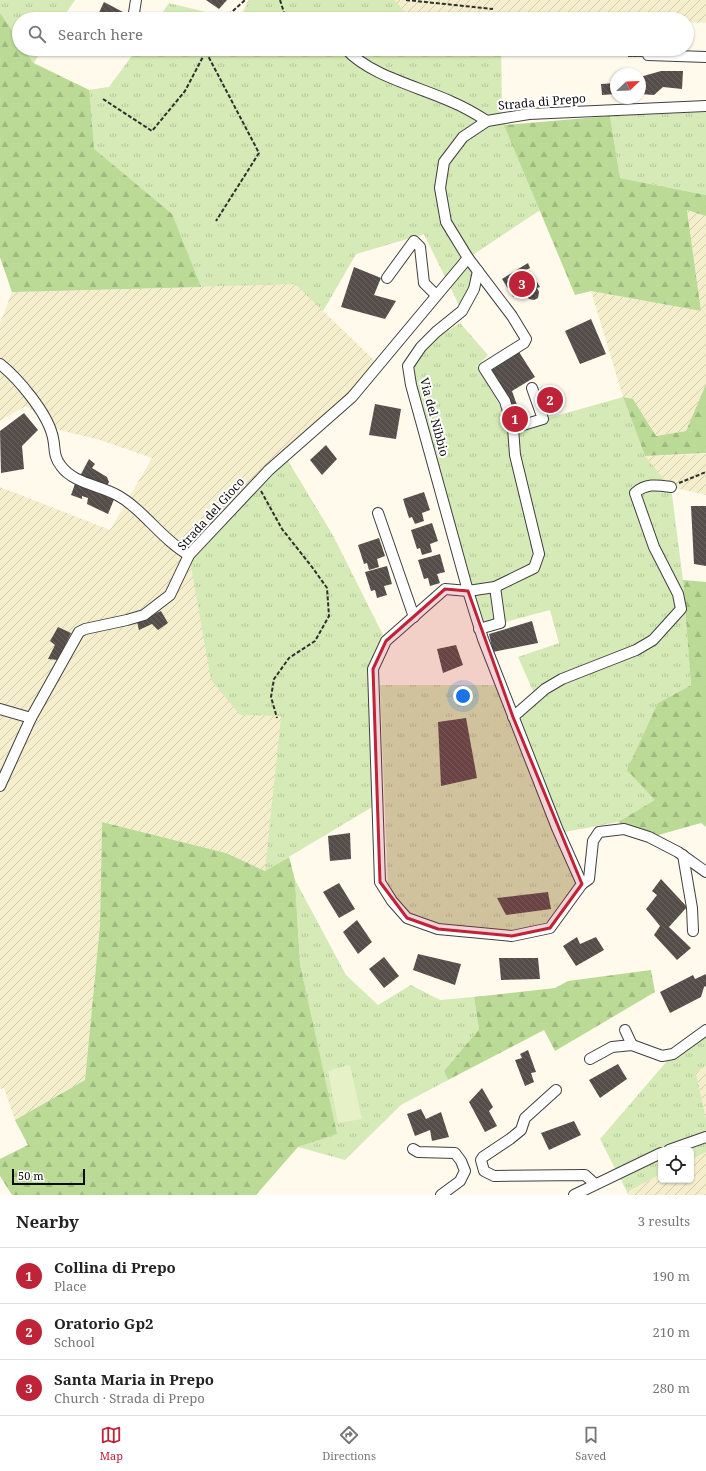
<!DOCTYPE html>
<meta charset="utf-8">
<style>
body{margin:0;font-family:"Noto Serif",serif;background:#f2f2f2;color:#222}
.controls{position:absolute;right:12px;bottom:12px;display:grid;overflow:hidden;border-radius:6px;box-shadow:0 1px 3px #0004}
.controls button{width:36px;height:36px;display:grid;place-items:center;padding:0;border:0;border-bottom:1px solid #e0e0e0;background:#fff;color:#222;font:20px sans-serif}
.compass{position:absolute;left:610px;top:68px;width:36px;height:36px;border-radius:50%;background:#fff;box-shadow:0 1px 3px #0004;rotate:67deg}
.scale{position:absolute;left:12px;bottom:10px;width:73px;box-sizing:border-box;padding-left:4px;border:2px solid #0d0d0d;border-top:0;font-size:11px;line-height:14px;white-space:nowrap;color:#0d0d0d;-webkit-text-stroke:3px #fff;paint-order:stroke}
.you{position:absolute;left:463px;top:696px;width:14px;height:14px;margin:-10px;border:3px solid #fff;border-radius:50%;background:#1a73e8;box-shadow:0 0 0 6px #1a73e833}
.badge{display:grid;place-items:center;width:26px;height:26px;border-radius:50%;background:#be2337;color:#fff;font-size:13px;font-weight:700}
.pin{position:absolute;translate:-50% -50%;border:2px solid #fff;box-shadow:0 1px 4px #0006}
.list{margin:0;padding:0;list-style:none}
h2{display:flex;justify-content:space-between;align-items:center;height:52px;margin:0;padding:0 16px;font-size:17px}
h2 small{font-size:13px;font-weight:400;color:#767676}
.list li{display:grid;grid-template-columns:26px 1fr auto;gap:12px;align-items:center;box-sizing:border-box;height:56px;padding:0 16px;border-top:1px solid #e0e0e0}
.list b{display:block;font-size:15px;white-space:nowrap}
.list p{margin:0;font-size:13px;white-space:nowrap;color:#767676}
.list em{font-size:13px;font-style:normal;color:#767676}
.icon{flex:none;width:22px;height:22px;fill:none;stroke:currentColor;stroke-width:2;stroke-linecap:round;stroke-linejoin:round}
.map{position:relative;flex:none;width:706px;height:1195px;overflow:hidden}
.search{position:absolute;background:#fff;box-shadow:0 1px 3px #0004;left:12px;right:12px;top:12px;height:44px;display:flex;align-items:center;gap:10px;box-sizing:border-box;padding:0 14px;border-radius:22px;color:#767676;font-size:15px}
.sheet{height:220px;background:#fff}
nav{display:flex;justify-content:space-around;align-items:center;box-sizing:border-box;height:56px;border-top:1px solid #e0e0e0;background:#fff;font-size:11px;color:#767676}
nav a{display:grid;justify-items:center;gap:2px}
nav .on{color:#be2337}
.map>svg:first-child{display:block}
.farmland{fill:url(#farmland-furrows)}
.grass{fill:url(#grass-tufts)}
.forest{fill:url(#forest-firs)}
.pitch{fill:#e6f1c8}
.building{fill:url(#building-back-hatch)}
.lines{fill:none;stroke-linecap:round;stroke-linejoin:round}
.minor-casing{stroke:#404040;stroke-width:12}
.path{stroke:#2f2f2f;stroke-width:2;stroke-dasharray:4 2;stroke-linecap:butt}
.minor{stroke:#fff;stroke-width:10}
.marked{fill:#be2337;fill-opacity:0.2;stroke:#be2337;stroke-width:3;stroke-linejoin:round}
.labels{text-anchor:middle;stroke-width:4;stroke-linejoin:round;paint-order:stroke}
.street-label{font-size:12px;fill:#0d0d0d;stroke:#fff}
</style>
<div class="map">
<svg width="706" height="1195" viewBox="0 0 706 1195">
<defs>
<pattern id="farmland-furrows" width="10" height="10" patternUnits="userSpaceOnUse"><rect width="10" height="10" fill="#f5eecc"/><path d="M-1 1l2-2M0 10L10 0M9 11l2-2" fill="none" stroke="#d1cbae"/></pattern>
<pattern id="grass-tufts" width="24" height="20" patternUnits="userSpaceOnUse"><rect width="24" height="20" fill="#d5eab6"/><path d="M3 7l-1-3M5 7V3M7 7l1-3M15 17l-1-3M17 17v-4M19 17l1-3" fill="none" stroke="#b6c89b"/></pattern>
<pattern id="forest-firs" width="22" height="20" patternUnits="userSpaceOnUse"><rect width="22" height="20" fill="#bada95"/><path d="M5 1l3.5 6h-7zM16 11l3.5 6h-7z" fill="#9fba7f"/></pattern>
<pattern id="building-back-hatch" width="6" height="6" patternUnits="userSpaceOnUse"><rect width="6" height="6" fill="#554d49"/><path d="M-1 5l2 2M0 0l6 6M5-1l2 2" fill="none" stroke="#68625f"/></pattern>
</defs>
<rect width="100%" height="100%" fill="#fffaec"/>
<g class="farmland">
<polygon points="248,0 706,0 706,23 687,22 687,19 239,19"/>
<polygon points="137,49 501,49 502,118 540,210 468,258 462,311 424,234 356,254 323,311 378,364 352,397 285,456 334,537 386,641 373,669 377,804 265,871 226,853 102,822 100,925 85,1080 15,1120 4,1088 0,1089 0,487 110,530 152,458 97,439 59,430 26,406 0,421 0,323 12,292 201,287 89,90 109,87"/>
<polygon points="687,209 706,216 706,384 686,431 656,436 633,399 623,397 591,291 701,311"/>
<polygon points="706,454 706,495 671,487 645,456"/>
<polygon points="706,1066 706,1119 696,1073"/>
<polygon points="706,1152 706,1195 628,1195 627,1192 661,1174 661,1180 691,1180 691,1160"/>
</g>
<g class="grass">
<polygon points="0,0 75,0 62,19 19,19 19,49 42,49 34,63 89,90 109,87 137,49 501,49 502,118 540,210 468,258 478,271 462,311 424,234 356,254 323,311 295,284 12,292 0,257"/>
<polygon points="250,0 394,0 404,11 431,19 239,19"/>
<polygon points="169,3 235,19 158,19"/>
<polygon points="706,112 706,195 620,178 610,116"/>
<polygon points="460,323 488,355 477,366 513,428 623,397 645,456 671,487 683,580 691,685 658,703 656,800 618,822 565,832 520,720 533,691 518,657 559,643 550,610 479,629 408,366 421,347"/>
<polygon points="285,456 332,534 386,641 373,669 377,804 265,871 281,716 240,715 211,680 189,555"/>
<polygon points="380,685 495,685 581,886 547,922 504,933 411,920 388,887"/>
<polygon points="295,880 346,975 378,1005 411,985 440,1000 474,997 479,1029 444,1071 448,1080 401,1105 345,1160 298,1147 336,1134 300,964"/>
<polygon points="706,1030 706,1066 696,1073 706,1119 706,1152 691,1160 691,1150 661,1150 661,1174 627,1192 600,1139 673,1054"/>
</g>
<g class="forest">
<polygon points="0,13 19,41 19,49 24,49 33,63 89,90 94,149 172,214 201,287 12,292 0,257"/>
<polygon points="610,116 620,178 706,195 706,216 687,210 701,311 591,291 575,295 504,125"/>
<polygon points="706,384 706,453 645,456 623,397 633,399 656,436 686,431"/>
<polygon points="683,580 706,582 706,827 701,823 655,836 618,822 655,800 627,770 658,703 691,685"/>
<polygon points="102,822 226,853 265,871 289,857 295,880 300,964 337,1134 298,1147 256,1195 12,1195 0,1176 0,1159 28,1145 15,1120 85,1080 100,925"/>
<polygon points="651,970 655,992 555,1051 544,1030 448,1080 444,1071 479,1029 474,997 555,988 568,981"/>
</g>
<polygon class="pitch" points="350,1065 362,1119 338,1123 328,1071"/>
<g class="building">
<polygon points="206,0 227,0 219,9"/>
<polygon points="104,2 123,12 119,19 96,19"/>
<polygon points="86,49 104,49 100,56"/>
<polygon points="627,49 642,49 642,57 628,57"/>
<polygon points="661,71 683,71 682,89 663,87 654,95 640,94 640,77"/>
<polygon points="616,83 616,94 602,95 601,84"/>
<polygon points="528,263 530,268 526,270 533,281 535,279 540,287 537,288 539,292 538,298 534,300 529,299 523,291 513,297 502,279"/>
<polygon points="354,267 381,278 374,295 396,301 385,319 341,307"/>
<polygon points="591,319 606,354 580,364 565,331"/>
<polygon points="519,352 535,377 512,391 518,408 510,407 490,371"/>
<polygon points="375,404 401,409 396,439 369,435"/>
<polygon points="24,413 38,430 22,446 24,469 1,473 0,431"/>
<polygon points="326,445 337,459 322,475 310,460"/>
<polygon points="89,459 95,464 92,468 107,477 109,482 106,488 80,476"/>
<polygon points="76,481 115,497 108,514 87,504 88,498 82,496 82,499 71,495"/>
<polygon points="424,492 430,510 422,513 424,521 415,524 412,517 409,518 403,499"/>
<polygon points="691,506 706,506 706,566 694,564"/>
<polygon points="432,523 438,541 430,544 432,552 422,555 420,548 417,549 411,530"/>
<polygon points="379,538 385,556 377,559 379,567 369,570 367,563 364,564 358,545"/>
<polygon points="440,554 445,572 437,574 440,583 430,586 428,578 424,579 418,560"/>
<polygon points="387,566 392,584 384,586 387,595 377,598 375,590 371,591 365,572"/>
<polygon points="161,611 168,623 158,630 152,624 139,630 137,622"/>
<polygon points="532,621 538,643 493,652 489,634"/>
<polygon points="58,627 71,633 58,660 48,659 55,645 50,641"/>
<polygon points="456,645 463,665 443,673 437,649"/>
<polygon points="466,718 477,778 441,786 438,722"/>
<polygon points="350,833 351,859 330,861 328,836"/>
<polygon points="661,879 687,907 669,927 691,948 677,960 654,935 660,926 646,909 657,895 652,891"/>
<polygon points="339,883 355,909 339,918 323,892"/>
<polygon points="548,892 551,909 506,915 497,898"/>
<polygon points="357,920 372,942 358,954 343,932"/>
<polygon points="577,937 580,944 596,937 604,950 576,966 563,946"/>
<polygon points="418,954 461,964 455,985 413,970"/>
<polygon points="384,957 399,976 384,988 369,969"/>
<polygon points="499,958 538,958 540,979 501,980"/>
<polygon points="706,974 706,986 704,987 701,997 670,1013 660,992 693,975 695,979"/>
<polygon points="528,1050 536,1072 531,1073 534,1082 525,1086 515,1060 522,1058 520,1054"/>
<polygon points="618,1064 627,1079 600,1098 589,1080"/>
<polygon points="482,1088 493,1107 489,1111 497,1126 485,1132 469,1102"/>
<polygon points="421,1109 426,1119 441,1112 449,1137 432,1141 430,1130 415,1136 407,1114"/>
<polygon points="574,1121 581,1135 549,1150 541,1133"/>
</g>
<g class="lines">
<g class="minor-casing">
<g id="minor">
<polyline points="133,19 136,0"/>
<path d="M346 49C370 76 420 87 452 102 464 107 476 114 487 121"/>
<polyline points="648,55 706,57"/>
<polyline points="478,271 474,289 462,311 436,332 421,347 408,366 411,385 468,591 483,639 557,828 582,884 550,928 512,936 438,929 407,918 392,901 380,882 373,669 386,641 445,589 468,591 495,587 534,568 539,554 515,455 513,428"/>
<polyline points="387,278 414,241 420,247 424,283 436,295"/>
<path d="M0 364C18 378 46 412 52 434 56 446 52 455 61 466 73 483 99 485 117 495 143 509 162 540 189 555"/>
<polyline points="532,388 543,419 513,428 505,401 484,368 524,343 526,339 512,316 468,258 446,222 440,188 444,162 463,137 487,121 529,114 706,106"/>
<polyline points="378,513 414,617"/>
<polyline points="479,629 500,623 495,587"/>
<polyline points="0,709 31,718"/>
<path d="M513 717 545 689 562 679 636 650 653 640 681 609 678 594 654 547 635 493C646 483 657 485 671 487"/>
<polyline points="0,786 31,718 79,632 85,629 127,620 144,615 170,595 189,555 269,470 352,397 468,258"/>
<polyline points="683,855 692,908 693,931"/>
<polyline points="582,884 589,879 593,841 599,832 624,829 649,837 678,852 706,872"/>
<polyline points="625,1030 632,1045"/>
<polyline points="590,1059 612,1047 632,1045 662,1056 673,1054 706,1030"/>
<polyline points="556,1090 525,1118 521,1130 510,1139 483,1157 481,1160 484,1171 494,1176 585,1175 595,1184"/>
<polyline points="413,1149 418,1152 455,1153 461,1161 465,1171 460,1181 441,1195"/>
<polyline points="669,1150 706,1137"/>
<polyline points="574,1195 661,1153"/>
</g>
</g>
<g class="path">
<polyline points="280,0 286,19"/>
<polyline points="406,0 493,9"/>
<polyline points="224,19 245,0"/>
<polyline points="206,52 259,153 216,221"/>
<polyline points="103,99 152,131 185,91 207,49"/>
<polyline points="679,483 706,472"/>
<polyline points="261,491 282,529 312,567 327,588 329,616 315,641 289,658 274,679 271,697 277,718"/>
</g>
<use href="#minor" class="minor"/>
</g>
<path class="marked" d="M445 589 468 591 513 717 582 884 550 928 512 936 438 929 407 918 380 882 373 669 386 641Z"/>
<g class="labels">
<g class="street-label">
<text transform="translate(542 102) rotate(-5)" y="4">Strada di Prepo</text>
<text transform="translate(434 417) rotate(75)" y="4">Via del Nibbio</text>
<text transform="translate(211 514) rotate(-48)" y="4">Strada del Gioco</text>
</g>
</g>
</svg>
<div class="controls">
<button><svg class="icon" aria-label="locate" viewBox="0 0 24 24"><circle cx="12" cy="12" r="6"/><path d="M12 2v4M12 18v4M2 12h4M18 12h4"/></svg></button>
</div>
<svg class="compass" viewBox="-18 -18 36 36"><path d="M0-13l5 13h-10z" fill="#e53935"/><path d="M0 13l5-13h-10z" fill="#767676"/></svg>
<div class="scale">50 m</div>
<div class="you"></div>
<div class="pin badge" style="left:515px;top:419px">1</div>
<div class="pin badge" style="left:550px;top:400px">2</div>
<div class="pin badge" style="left:522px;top:284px">3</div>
<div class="search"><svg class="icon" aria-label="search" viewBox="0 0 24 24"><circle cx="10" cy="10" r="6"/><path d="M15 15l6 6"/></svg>Search here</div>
</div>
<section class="sheet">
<h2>Nearby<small>3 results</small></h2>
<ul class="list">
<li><span class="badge">1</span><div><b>Collina di Prepo</b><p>Place</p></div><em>190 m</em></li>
<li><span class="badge">2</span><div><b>Oratorio Gp2</b><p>School</p></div><em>210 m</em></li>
<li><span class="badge">3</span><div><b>Santa Maria in Prepo</b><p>Church · Strada di Prepo</p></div><em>280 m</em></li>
</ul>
</section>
<nav>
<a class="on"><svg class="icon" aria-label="map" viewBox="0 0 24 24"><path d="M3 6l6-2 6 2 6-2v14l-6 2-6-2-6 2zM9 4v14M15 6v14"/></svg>Map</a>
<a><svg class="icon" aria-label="directions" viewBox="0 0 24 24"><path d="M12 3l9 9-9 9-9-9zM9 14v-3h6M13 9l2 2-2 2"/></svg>Directions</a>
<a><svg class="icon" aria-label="saved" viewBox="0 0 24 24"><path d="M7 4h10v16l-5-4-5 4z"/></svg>Saved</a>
</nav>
